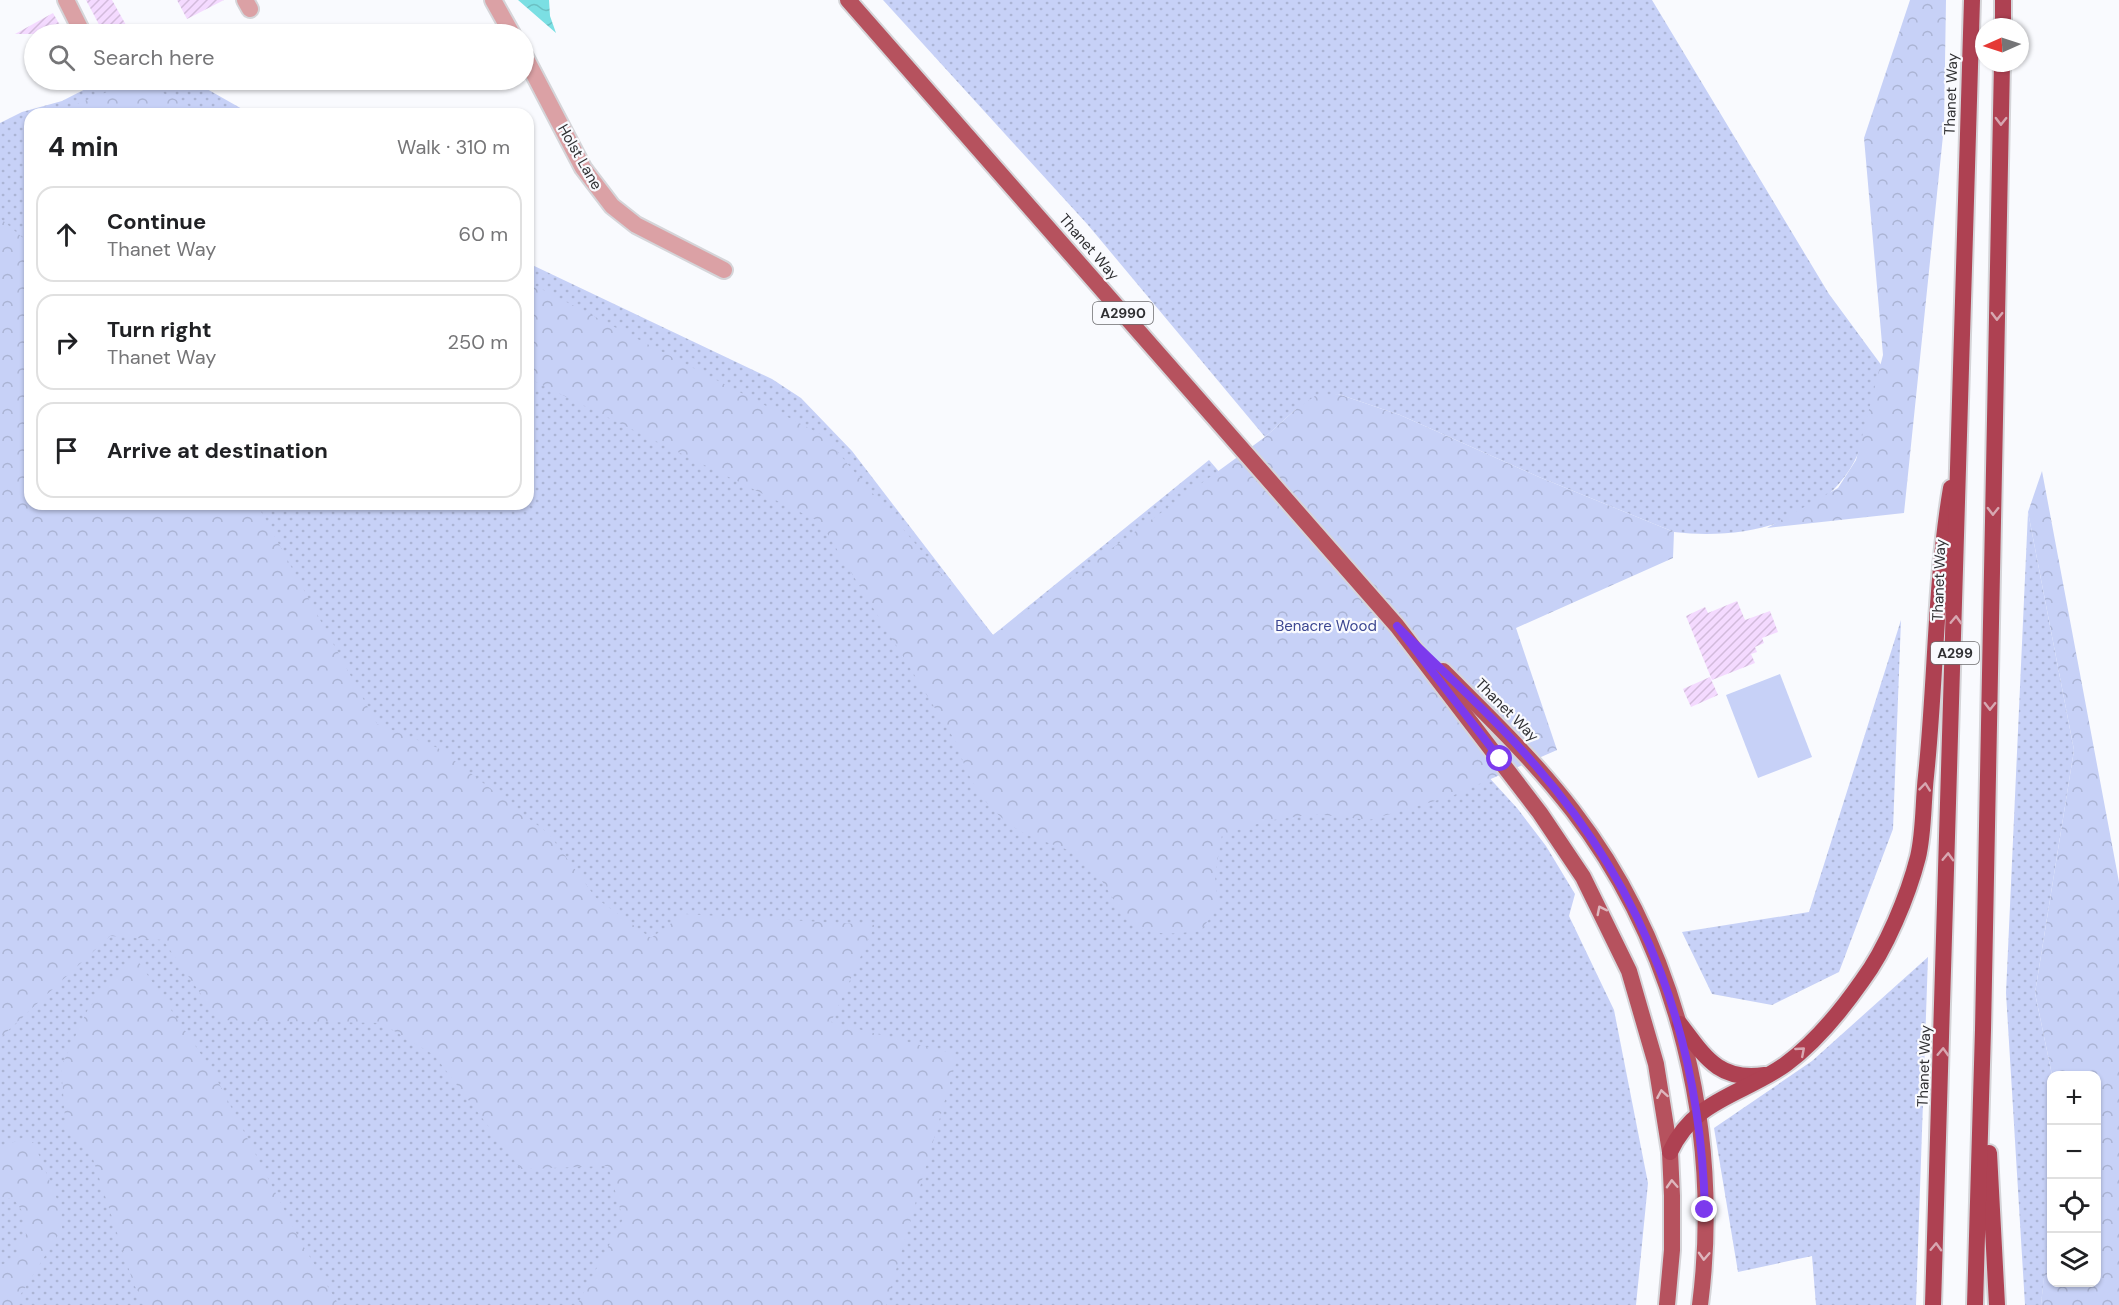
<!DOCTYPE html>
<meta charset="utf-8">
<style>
body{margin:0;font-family:"DM Sans",sans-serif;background:#f2f2f2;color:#202124}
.controls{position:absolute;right:18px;bottom:18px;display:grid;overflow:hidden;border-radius:12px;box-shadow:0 2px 4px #0004}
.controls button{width:54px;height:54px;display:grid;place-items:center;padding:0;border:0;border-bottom:2px solid #e0e0e0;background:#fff;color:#202124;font:30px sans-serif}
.compass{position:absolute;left:1975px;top:18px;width:54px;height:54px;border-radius:50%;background:#fff;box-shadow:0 2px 4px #0004;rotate:267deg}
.stop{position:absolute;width:18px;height:18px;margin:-14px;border:4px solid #7c3aed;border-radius:50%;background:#fff}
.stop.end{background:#7c3aed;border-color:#fff;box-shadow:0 2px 6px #0008}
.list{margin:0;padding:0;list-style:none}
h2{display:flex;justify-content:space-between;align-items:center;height:78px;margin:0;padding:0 24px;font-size:26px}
h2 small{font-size:20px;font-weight:400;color:#757577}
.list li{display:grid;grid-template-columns:39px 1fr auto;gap:18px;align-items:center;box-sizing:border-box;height:96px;margin:0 12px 12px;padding:0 12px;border:2px solid #e0e0e0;border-radius:18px}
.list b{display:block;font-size:22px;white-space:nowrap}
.list p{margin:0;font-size:20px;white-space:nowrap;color:#757577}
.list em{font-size:20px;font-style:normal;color:#757577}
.icon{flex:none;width:33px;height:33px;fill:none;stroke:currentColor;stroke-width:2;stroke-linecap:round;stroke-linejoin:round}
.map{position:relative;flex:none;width:2119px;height:1305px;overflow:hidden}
.search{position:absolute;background:#fff;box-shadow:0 2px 4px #0004;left:24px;top:24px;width:510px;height:66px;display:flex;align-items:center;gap:15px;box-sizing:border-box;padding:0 21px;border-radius:33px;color:#757577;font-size:22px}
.panel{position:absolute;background:#fff;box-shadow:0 2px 4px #0004;left:24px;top:108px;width:510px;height:402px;border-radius:18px}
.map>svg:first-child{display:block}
.grass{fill:url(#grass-dots)}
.forest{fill:url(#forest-crowns)}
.pitch{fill:#c7d1f7}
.water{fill:url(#water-waves)}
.building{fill:url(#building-hatch)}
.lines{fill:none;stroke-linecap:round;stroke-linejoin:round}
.minor-casing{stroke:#d5d5d9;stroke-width:20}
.primary-casing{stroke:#d5d5d9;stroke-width:20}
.trunk-casing{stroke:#d5d5d9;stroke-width:20}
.minor{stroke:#dba1a5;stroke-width:16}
.primary{stroke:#b6525e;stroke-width:16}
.trunk{stroke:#ae4152;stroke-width:16}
.oneway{stroke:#d7a7b1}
.oneway2{stroke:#deb7be}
.route{stroke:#7c3aed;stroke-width:8}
.labels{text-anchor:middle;stroke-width:4.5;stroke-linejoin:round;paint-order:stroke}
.shield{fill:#f9fafe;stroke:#6c6c6f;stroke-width:1.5}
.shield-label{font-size:14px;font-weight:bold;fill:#2f2f32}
.street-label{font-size:15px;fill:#2f2f32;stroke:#f9fafe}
.park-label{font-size:15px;fill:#3b4691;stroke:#f9fafe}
</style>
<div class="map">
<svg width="2119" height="1305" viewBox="0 0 2119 1305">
<defs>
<pattern id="grass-dots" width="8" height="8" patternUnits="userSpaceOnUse" patternTransform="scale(1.5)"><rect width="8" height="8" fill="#c7d1f7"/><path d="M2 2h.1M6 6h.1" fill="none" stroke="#abb4d4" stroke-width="1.8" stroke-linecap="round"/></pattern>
<pattern id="forest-crowns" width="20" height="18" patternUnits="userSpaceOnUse" patternTransform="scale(1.5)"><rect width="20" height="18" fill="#c7d1f7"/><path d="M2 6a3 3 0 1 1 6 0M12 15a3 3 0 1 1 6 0" fill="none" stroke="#abb4d4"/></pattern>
<pattern id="water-waves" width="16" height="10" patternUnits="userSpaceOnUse" patternTransform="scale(1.5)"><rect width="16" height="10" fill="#7bdfe3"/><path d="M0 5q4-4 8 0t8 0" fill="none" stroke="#6bc0c3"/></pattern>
<pattern id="building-hatch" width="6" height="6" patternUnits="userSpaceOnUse" patternTransform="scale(1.5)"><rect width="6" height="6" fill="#f4daff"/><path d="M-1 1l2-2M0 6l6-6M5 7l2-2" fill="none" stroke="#d2bbdb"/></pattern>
</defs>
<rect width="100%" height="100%" fill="#f9fafe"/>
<g class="grass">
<path d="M883 0H1652L1829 294 1882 366C1875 391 1866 441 1854 462 1820 525 1740 540 1674 532L1539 477 1400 415 1338 394 1295 410 1265 437 1088 225Z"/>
<polygon points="103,80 191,80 251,114 30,114 30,504 528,504 528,263 772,379 801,398 852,451 993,635 1209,460 1375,653 1517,808 1546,846 1575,894 1569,916 1614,1010 1648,1183 1636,1305 0,1305 0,123 22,112 62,101"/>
<polygon points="2028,512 2074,750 2035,993 2052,1075 2052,1205 2041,1305 2025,1305 2006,993"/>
<polygon points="1901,620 1893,829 1839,972 1772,1005 1712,994 1682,932 1809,912"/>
<polygon points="1928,957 1916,1305 1816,1305 1812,1256 1738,1272 1714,1128 1812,1061"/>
</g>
<g class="forest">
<polygon points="1910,0 1946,0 1944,126 1904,513 1767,528 1838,488 1856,460 1883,355 1864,138"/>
<polygon points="137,80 205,114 52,114"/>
<polygon points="0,218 30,244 30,504 257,504 377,724 438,748 549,834 596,898 651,938 684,914 875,925 831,1022 958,1055 886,1305 577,1305 623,1219 608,1166 521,1169 434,1055 381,1023 219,1020 163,940 110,936 0,1038"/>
<path d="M528 282 824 436 993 635 1265 437 1295 410 1315 396 1338 394 1400 415 1539 477 1674 532 1673 558 1516 628 1557 750 1452 796 1369 820 1315 814 1267 821 1222 835 1215 875 1218 908 1200 931C1143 938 1133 932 1104 884 1098 875 1089 861 1080 856 1061 845 1039 842 1020 831 986 810 968 781 957 744L820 522 528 378Z"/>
<polygon points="2042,471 2119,882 2119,1305 2041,1305 2051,1205 2052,1282 2096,1282 2096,1076 2052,1075 2035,993 2074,750 2028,512"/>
<polygon points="134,955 213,1072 302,1244 339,1305 146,1305 134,1285 92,1156 66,1130 61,1067 88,1009"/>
<polygon points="24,1137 34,1143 61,1209 62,1229 14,1305 0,1305 0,1265 16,1260 20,1254 15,1243 26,1235 22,1211 14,1199 0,1197 0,1149"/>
</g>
<polygon class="pitch" points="1780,674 1812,757 1758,778 1726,695"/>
<polygon class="water" points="518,0 549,0 550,16 556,33"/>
<g class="building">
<polygon points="86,0 112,0 131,34 104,34"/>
<polygon points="177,0 224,0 187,19"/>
<polygon points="53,13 65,34 15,34"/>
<polygon points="1737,601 1745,620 1770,611 1778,632 1762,638 1764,643 1755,647 1757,652 1751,654 1755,663 1712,680 1686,616 1705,607 1708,613"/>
<polygon points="1710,677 1718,695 1691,707 1683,689"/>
</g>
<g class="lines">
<g class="minor-casing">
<g id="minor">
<polyline points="66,0 83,34"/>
<polyline points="245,0 250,9"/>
<polyline points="493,0 512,34"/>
<polyline points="524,55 583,168 612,206 636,225 724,270"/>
</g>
</g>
<g class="primary-casing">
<g id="primary">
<polyline points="848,0 1397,626 1540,813 1583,877 1629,971 1656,1064 1670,1152 1672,1196 1672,1250 1667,1305"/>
<path d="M1443 671C1488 716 1534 760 1573 811 1679 949 1722 1133 1700 1305"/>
</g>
</g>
<g class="trunk-casing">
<g id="trunk">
<polyline points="2003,27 2003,0"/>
<path d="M1680 1024C1705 1057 1719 1082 1765 1075"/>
<path d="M1670 1152C1694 1099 1743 1095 1786 1064 1816 1042 1841 1011 1862 981 1886 949 1908 896 1918 857 1924 832 1923 802 1926 776 1936 680 1935 583 1951 488"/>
<polyline points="1989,1153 1997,1305"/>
<polyline points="1933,1305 1972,0"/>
<polyline points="1975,1305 1983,1030 2002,63"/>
</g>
</g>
<use href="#minor" class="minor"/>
<use href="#primary" class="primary"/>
<use href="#trunk" class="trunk"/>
</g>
<defs><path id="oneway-chevron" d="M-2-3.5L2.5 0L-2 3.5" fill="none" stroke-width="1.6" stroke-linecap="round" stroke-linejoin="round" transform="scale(1.5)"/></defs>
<g class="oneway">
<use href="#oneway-chevron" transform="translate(2001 121) rotate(91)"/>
<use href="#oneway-chevron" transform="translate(1997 316) rotate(91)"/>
<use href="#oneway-chevron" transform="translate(1993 511) rotate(91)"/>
<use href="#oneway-chevron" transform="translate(1956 620) rotate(-88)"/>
<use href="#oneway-chevron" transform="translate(1990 706) rotate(91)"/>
<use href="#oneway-chevron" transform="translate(1925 787) rotate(-84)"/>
<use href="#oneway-chevron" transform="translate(1948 857) rotate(-88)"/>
<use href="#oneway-chevron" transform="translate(1801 1051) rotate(-41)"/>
<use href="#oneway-chevron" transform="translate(1943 1052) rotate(-88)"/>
<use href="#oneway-chevron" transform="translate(1936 1247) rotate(-88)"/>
</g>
<g class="oneway2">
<use href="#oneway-chevron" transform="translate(1601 910) rotate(-117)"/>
<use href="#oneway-chevron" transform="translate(1662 1094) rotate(-100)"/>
<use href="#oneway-chevron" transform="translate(1672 1184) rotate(-93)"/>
<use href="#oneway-chevron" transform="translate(1704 1256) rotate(93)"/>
</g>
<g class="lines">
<path class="route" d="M1500 759 1397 626C1443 672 1493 716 1535 765 1648 894 1700 1040 1705 1210"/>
</g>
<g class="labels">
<g class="shield">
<rect x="1093" y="302" width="60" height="22" rx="4.5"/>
<rect x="1931" y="642" width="48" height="22" rx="4.5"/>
</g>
<g class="shield-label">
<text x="1123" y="318">A2990</text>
<text x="1955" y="658">A299</text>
</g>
<g class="street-label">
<text transform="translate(1951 94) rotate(-88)" y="5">Thanet Way</text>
<text transform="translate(580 157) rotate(60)" y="5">Holst Lane</text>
<text transform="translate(1089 247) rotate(49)" y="5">Thanet Way</text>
<text transform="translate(1939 580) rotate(-88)" y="5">Thanet Way</text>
<text transform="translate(1507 710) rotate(45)" y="5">Thanet Way</text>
<text transform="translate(1924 1066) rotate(-88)" y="5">Thanet Way</text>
</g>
<g class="park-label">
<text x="1326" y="631">Benacre Wood</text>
</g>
</g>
</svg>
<div class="controls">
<button>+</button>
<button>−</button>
<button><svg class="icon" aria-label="locate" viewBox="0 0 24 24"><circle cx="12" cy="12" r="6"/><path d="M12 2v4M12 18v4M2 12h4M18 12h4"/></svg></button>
<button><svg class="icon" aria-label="layers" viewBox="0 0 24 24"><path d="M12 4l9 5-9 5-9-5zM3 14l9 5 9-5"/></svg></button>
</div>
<svg class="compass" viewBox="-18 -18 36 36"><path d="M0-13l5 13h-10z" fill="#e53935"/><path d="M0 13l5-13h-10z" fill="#757577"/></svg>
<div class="stop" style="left:1500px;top:759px"></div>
<div class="stop end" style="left:1705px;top:1210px"></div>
<div class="search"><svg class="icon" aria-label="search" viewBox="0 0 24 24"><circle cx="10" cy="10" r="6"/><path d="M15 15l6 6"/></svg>Search here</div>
<section class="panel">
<h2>4 min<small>Walk · 310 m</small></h2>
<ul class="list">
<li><svg class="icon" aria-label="ahead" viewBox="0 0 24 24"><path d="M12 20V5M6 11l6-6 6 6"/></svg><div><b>Continue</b><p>Thanet Way</p></div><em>60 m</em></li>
<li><svg class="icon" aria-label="right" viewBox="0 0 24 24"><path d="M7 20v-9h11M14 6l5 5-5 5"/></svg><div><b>Turn right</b><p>Thanet Way</p></div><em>250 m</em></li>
<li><svg class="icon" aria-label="arrive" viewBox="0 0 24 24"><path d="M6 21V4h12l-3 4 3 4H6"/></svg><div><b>Arrive at destination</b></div></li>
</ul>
</section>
</div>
